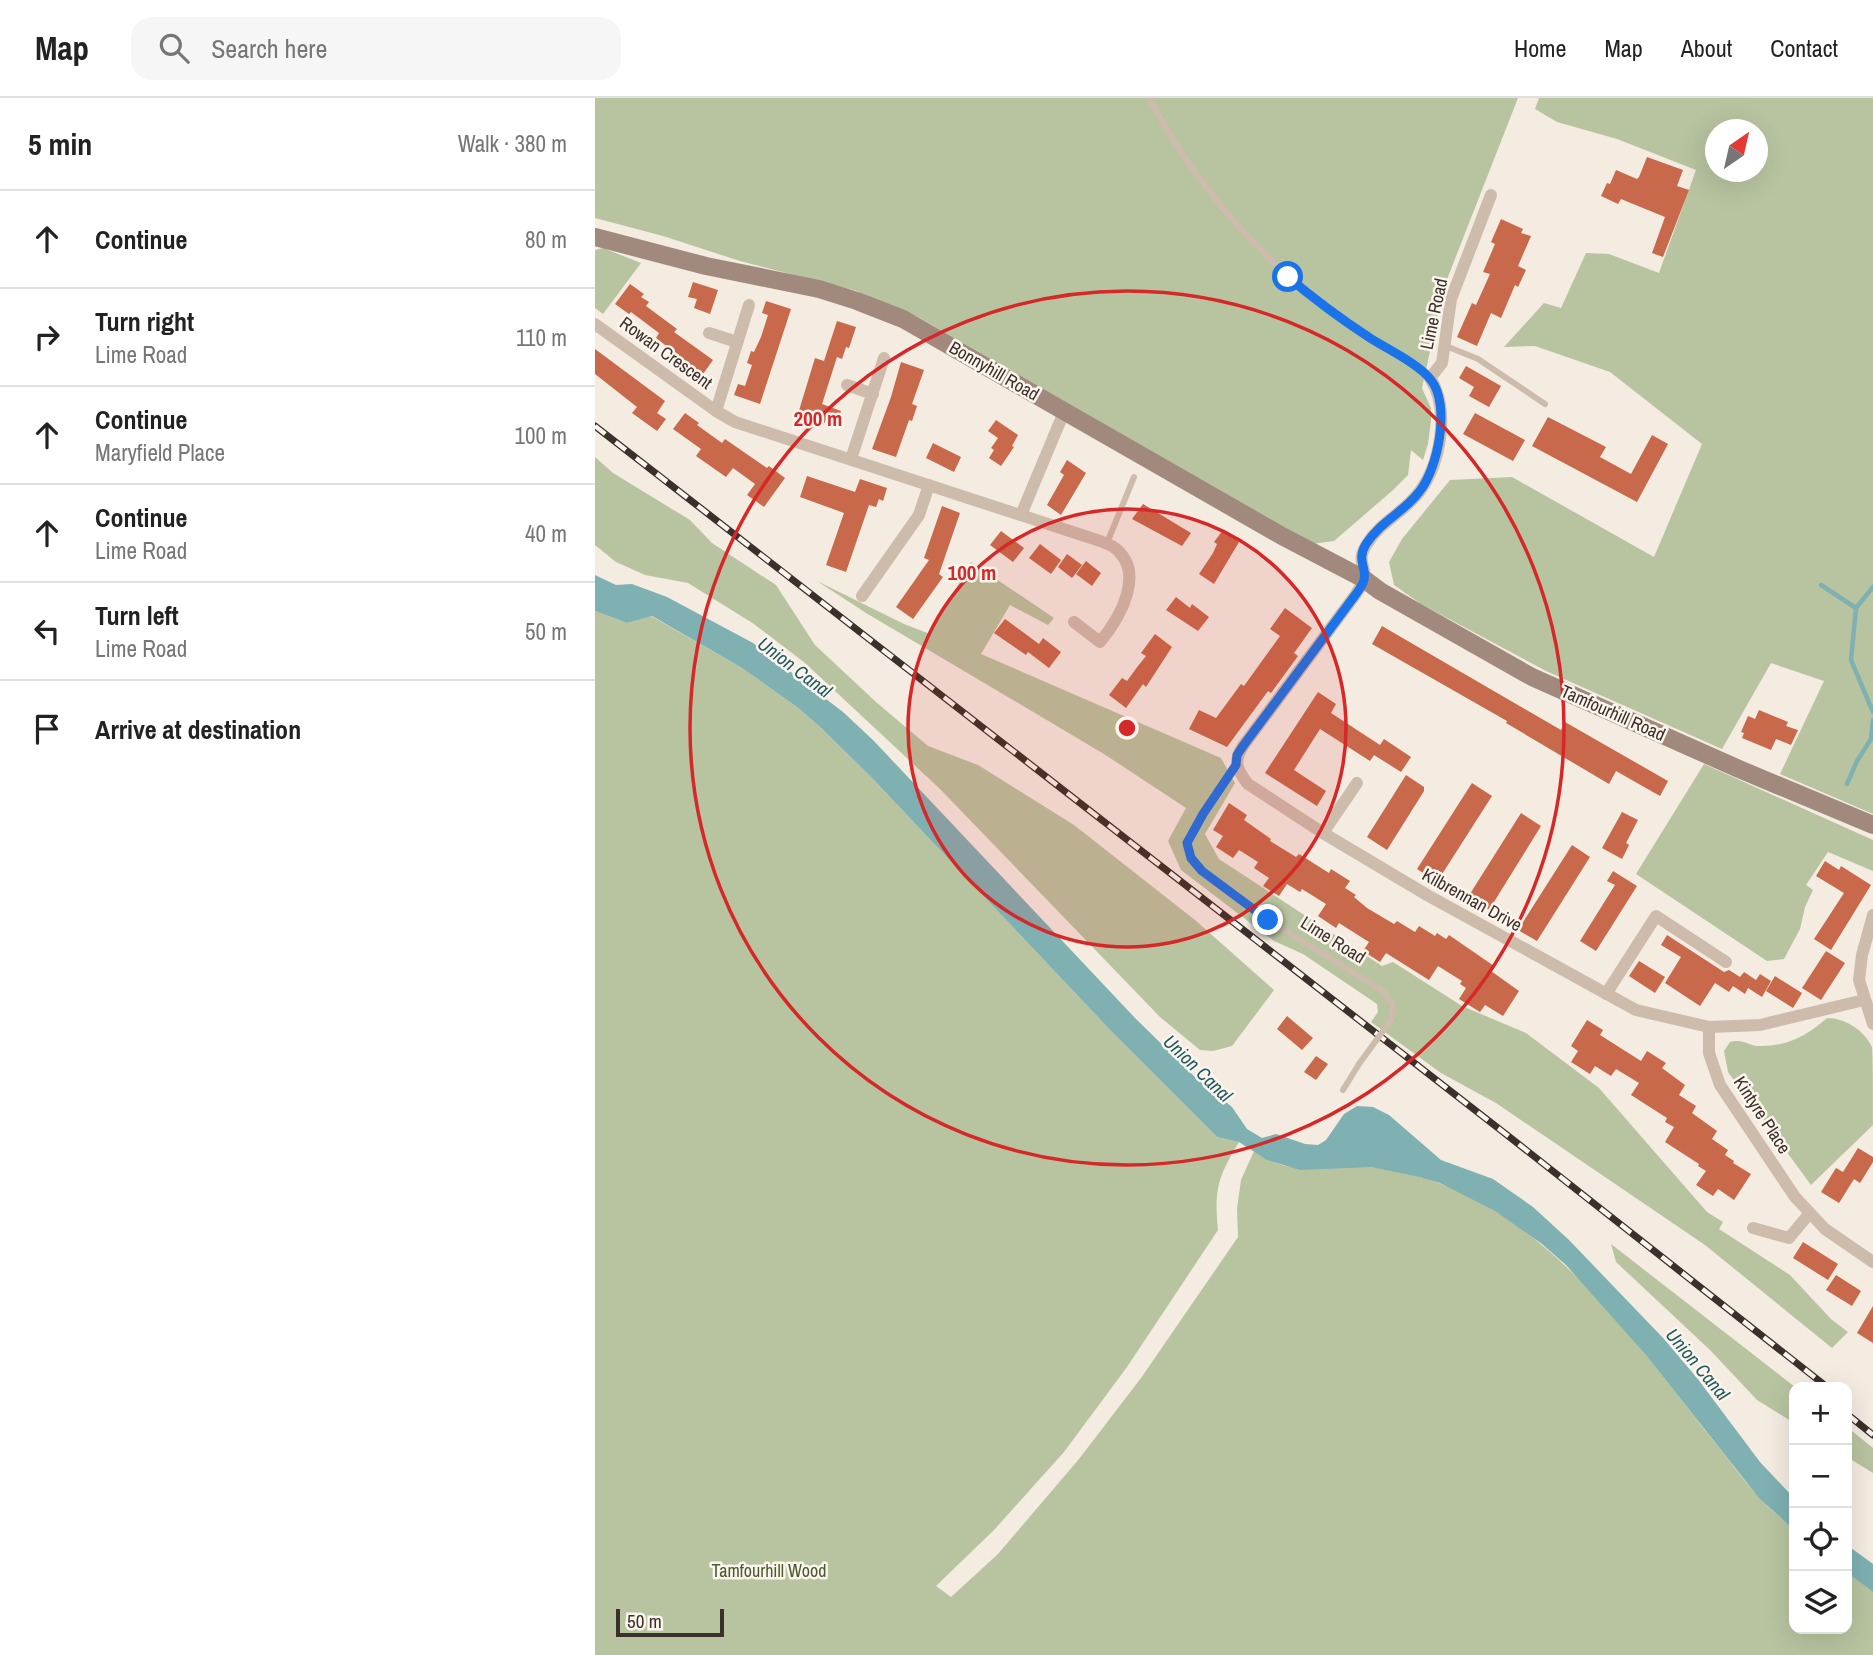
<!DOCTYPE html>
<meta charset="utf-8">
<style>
body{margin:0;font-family:"Archivo Narrow",sans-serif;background:#f6f6f6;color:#222}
.controls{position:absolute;right:21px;bottom:21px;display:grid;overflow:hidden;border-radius:14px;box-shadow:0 7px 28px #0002}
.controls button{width:63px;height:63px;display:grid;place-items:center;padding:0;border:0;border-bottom:2px solid #e0e0e0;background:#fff;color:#222;font:35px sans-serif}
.compass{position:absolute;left:1110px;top:21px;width:63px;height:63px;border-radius:50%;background:#fff;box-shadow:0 7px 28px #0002;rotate:34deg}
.scale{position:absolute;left:21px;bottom:18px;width:108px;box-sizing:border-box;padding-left:7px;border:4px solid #3b302b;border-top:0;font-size:19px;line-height:24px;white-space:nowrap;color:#3b302b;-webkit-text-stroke:5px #fbf5ee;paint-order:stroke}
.stop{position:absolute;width:21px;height:21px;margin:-16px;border:5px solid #1a73e8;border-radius:50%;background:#fff}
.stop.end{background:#1a73e8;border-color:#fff;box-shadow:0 2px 7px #0008}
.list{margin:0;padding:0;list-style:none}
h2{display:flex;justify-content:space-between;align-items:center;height:91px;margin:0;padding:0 28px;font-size:30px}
h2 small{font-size:23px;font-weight:400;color:#767676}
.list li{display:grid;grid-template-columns:46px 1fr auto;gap:21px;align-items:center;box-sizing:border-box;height:98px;padding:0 28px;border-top:2px solid #e0e0e0}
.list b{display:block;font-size:26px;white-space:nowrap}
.list p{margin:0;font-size:23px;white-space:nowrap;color:#767676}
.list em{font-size:23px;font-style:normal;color:#767676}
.icon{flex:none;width:38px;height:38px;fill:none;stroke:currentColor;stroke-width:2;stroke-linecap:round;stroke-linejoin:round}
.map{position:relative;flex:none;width:1278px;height:1557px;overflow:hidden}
header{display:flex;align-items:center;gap:42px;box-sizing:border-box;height:98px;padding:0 35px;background:#fff;border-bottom:2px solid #e0e0e0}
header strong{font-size:33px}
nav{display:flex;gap:38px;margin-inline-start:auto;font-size:24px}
.search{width:490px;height:63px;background:#f6f6f6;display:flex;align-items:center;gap:18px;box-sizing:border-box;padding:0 24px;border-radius:21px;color:#767676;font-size:26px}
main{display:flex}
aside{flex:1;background:#fff}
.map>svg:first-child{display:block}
.green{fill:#b8c4a0;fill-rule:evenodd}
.water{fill:#7fb0b2}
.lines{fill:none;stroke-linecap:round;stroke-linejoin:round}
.stream{stroke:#7fb0b2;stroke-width:4.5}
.building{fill:#c8694b}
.lane{stroke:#cdbbac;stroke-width:6}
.street{stroke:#cdbbac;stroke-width:12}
.secondary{stroke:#a18a7d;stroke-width:18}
.rail-casing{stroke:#3b302b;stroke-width:7}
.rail{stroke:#fbf5ee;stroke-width:4.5;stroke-dasharray:13;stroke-linecap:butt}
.lane-bridge{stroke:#cdbbac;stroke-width:6}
.route{stroke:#1a73e8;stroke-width:9}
.ring{fill:none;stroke:#d62828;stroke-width:3.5}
.labels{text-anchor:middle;stroke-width:5;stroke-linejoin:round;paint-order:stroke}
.street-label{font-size:18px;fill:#3b302b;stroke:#fbf5ee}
.park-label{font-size:18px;fill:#4a5a2e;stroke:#fbf5ee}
.water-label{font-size:19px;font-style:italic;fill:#1f5a5e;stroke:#fbf5ee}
.centre{fill:#d62828;stroke:#fbf5ee;stroke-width:3.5}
.ring-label{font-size:21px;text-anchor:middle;font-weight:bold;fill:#d62828;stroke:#fbf5ee;stroke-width:5;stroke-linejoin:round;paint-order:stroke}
</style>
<header>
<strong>Map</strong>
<div class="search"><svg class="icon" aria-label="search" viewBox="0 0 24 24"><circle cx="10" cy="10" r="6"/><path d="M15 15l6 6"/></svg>Search here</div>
<nav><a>Home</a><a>Map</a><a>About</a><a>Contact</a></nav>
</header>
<main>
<aside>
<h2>5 min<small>Walk · 380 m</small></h2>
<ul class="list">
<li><svg class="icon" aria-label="ahead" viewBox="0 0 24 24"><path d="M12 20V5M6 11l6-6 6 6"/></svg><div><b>Continue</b></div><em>80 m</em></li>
<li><svg class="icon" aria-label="right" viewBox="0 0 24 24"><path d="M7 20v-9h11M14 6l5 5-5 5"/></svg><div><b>Turn right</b><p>Lime Road</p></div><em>110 m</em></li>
<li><svg class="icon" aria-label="ahead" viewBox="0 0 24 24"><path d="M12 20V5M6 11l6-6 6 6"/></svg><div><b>Continue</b><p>Maryfield Place</p></div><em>100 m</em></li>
<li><svg class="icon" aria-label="ahead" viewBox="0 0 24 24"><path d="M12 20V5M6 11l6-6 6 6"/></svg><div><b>Continue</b><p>Lime Road</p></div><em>40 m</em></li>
<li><svg class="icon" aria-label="left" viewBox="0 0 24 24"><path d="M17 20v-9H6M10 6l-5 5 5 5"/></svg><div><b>Turn left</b><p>Lime Road</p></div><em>50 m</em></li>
<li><svg class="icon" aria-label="arrive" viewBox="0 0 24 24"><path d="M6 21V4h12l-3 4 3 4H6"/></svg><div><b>Arrive at destination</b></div></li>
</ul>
</aside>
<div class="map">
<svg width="1278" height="1557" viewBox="0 0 1278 1557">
<rect width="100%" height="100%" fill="#f4ebe1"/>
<g class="green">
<polygon points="0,0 923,0 849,189 827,290 836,310 836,323 833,346 828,362 816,352 813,377 797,393 739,443 717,446 323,219 262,193 145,163 68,138 0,120"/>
<path d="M944 0H1278V716L1185 676 1229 583 1176 565 1127 651 951 573 826 506 799 487 794 464 807 441 855 382 917 379 1059 459 1107 346 1015 274 940 248 909 249 949 205 966 210 991 155 1014 156 1064 175 1101 72 1022 41 962 24 940 11ZM1120 32H1162V74H1120Z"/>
<polygon points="8,150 46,165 8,216 0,210 0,152"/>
<polygon points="0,359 18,375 95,422 117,445 181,487 220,547 281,604 333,648 383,667 479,727 600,822 679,892 637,948 618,953 605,952 565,919 344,690 210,565 159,526 93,485 50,477 21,464 0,447"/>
<polygon points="376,464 459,520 453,527 415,507 386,556 626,660 640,685 610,736 624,761 787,868 798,864 867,908 931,935 1004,990 1112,1114 1128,1124 1124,1131 1195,1177 1236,1221 1253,1234 1237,1250 1110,1147 901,1005 846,975 776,924 783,914 782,906 708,856 679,843 586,772 573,743 591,710 509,656 271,515 222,483 309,526 335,536"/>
<path d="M0 513 32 525 56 518 147 570 202 609 224 628 276 679 518 935 622 1039 644 1044C623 1079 619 1091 623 1132L532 1269 469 1354 399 1432 341 1488 356 1499 403 1456 484 1361 546 1280 643 1139 642 1111 646 1082 659 1053C699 1082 734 1066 777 1069 819 1072 862 1090 897 1111 987 1166 1053 1260 1117 1341 1133 1360 1147 1381 1164 1399 1174 1411 1188 1421 1199 1432V1531H1252V1475L1278 1494V1557H0Z"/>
<polygon points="1109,666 1278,742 1278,773 1233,754 1211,787 1218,792 1210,809 1205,831 1189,861 1172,863 1041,776"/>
<path d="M1232 920C1250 920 1269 932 1277 949 1278 960 1278 1011 1278 1027L1216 1087 1133 974 1129 953 1135 944C1149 940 1153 949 1167 948 1193 948 1213 937 1232 920Z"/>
<polygon points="1016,1146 1200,1289 1199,1325 1162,1302 1115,1252 1021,1164"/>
<polygon points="1252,1329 1278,1350 1278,1375 1252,1359"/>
</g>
<g class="water">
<polygon points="0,477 21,487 37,486 72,499 158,545 248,614 278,642 540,920 602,981 637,1009 652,1031 667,1040 681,1036 710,1046 723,1047 731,1042 749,1016 762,1008 778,1009 794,1017 846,1062 898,1081 938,1109 974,1142 1069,1241 1102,1280 1165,1364 1199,1400 1199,1432 1164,1400 1051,1257 971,1167 947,1146 900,1113 845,1085 825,1079 776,1069 705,1072 672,1062 644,1044 622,1039 518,935 276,679 224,628 202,609 147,570 57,518 32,525 0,513"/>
<polygon points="1252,1447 1278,1466 1278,1494 1252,1475"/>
</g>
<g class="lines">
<g class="stream">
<polyline points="1226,487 1261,510"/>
<polyline points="1278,489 1261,510 1256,562 1278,614"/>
<polyline points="1252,686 1262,663 1276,641 1278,622"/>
</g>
</g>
<g class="building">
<polygon points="1052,59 1088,72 1082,88 1094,92 1068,159 1057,155 1070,119 1026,101 1023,106 1006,98 1012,85 1015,86 1021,72 1042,81 1044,79"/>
<polygon points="906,121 928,131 926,135 936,138 923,168 931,172 923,189 920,187 906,220 896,215 882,248 862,239 877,205 881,207 895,176 888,174 900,146 896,144"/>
<polygon points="98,184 123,192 115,216 99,210 102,201 93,199"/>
<polygon points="35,186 49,196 46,199 54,204 51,208 82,231 79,234 118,262 108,276 61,240 64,235 36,214 34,216 20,206"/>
<polygon points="171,203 196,211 165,306 139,297 143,286 150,288 157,267 152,265 156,253 159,254 166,239 173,217 167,215"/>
<polygon points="242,223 261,229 254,250 251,249 247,261 242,259 227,306 246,313 242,324 231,322 228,327 202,319 220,260 229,263"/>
<polygon points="0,251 70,303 62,315 71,321 62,333 37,315 42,309 0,276"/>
<polygon points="306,264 329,272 317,306 322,308 317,323 314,322 301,359 277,351 296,299"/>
<polygon points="871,268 906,288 894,309 874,298 879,289 864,280"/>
<polygon points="90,315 104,325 102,327 127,345 130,341 172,370 174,368 190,380 169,409 152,397 160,386 138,370 131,379 101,358 106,351 78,331"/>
<polygon points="880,315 930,342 918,363 868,336"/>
<polygon points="953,319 1011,349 1005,359 1036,376 1057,337 1073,346 1042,404 937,348"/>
<polygon points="401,322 423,337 417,348 419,349 406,368 394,360 399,352 396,350 403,340 393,333"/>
<polygon points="338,345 366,359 359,374 331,360"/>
<polygon points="472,362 491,375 466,417 452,407 469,377 465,374"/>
<polygon points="212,378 260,394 265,381 292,390 288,403 284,401 281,409 274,407 251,474 231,467 249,415 205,399"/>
<polygon points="548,406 596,435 587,448 537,421"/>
<polygon points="347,408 365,415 344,476 348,479 318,521 301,509 334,462 329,460"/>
<polygon points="628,432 644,444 619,486 604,476 618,455 622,446 619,444"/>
<polygon points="406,433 429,450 418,464 395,447"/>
<polygon points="445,446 466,462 456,476 434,460"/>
<polygon points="472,456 487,467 477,480 463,469"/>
<polygon points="491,463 506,475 497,488 481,476"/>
<polygon points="581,499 595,510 597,506 614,519 603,533 571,512"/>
<polygon points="690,510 717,530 699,555 703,558 676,595 673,593 632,649 594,631 604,612 621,620 646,586 649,588 685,538 675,531"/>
<polygon points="410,521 444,546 448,540 466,554 454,570 433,554 431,557 399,535"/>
<polygon points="787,528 966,632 970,624 1073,683 1065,698 1021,673 1014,686 911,625 912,623 777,546"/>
<polygon points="560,536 577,549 551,589 548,586 531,610 514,597 527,580 532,583 543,568 551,558 546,555"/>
<polygon points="723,594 741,606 736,615 785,647 789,641 816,659 806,674 779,657 775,663 725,631 699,672 731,693 722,708 670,675"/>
<polygon points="1164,612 1193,624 1191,628 1203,632 1196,647 1181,641 1176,652 1147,640 1149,635 1146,634 1153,618 1160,621"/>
<polygon points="811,677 829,689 829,693 792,752 772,739"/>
<polygon points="877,685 897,698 842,784 822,771"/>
<polygon points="634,705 652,717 649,722 676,741 675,743 701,759 704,756 734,775 736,771 755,783 750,790 761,797 759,799 772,810 799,826 802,823 820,834 824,828 840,838 842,835 851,841 854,837 899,868 896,873 924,893 908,918 890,907 885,914 864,901 871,890 865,886 867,883 843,868 834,882 791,855 785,864 768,853 774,844 744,825 741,830 723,818 731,806 707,791 705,794 692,786 684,798 668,788 674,780 659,770 663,764 644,752 638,760 621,749 628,738 618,732"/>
<polygon points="1027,714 1043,722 1031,745 1034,747 1027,761 1007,750"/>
<polygon points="926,715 946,728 894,812 873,799"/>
<polygon points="977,747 995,759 942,843 923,832"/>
<polygon points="1230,763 1244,772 1246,768 1276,787 1236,852 1219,841 1249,795 1221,778"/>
<polygon points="1018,773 1042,788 1001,853 985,843 1020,787 1012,783"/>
<polygon points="1072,837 1129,874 1134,872 1145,879 1149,874 1161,882 1165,876 1176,883 1167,899 1153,890 1150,896 1138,888 1134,894 1120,885 1105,908 1070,885 1086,859 1066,847"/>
<polygon points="1231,853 1250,865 1226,902 1207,890"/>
<polygon points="1044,863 1070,879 1060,895 1034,878"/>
<polygon points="1180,878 1207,895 1198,910 1171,893"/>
<polygon points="692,918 718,940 707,952 682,931"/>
<polygon points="992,922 1008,932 1005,937 1046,963 1052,953 1071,965 1067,970 1090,987 1084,997 1101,1008 1097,1015 1122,1033 1117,1041 1133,1052 1130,1057 1139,1063 1138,1065 1156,1076 1139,1102 1123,1091 1118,1098 1101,1087 1111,1073 1103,1068 1104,1066 1070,1044 1079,1029 1070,1024 1072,1020 1036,997 1044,985 1021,971 1016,978 1000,968 995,976 976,964 983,953 976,948"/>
<polygon points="721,958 733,966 721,982 709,974"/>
<polygon points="1263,1050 1278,1059 1278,1064 1265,1085 1259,1081 1244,1105 1226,1094 1241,1070 1248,1074"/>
<polygon points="1208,1144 1243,1166 1233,1182 1198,1160"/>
<polygon points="1241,1177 1266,1193 1257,1208 1231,1192"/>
<polygon points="1278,1208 1278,1245 1262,1235"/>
</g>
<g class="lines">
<g class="lane">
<path d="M554 0C601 88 666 162 746 221 775 242 807 258 835 280"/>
<polyline points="851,248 883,261 950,306"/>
<polyline points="512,445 539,379"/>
<path d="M641 667 608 716 592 745 596 760 607 773 673 822 788 893C797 904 801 909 796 922"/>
<polyline points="748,992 764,966"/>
</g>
<g class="street">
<path d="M896 97 856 201 847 265 835 280C855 311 846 364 825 393 810 414 785 424 772 446 760 464 772 467 769 482 768 486 763 492 761 496L648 648C638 664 642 672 653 686L728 735 832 797 1041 912 1114 929 1165 927 1269 902"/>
<path d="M0 226 121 313 140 324 496 440C503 442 511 445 517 448 553 472 525 520 505 544L479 524"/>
<polyline points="114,235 142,244"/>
<polyline points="252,287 278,296"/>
<polyline points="121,313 154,207"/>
<polyline points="256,361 289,260"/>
<polyline points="426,417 469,314"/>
<polyline points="267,498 324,417 334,387"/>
<polyline points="728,735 762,685"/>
<polyline points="1278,817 1267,857 1264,882 1278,926"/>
<polyline points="1011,896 1061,818 1131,864"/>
<polyline points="1114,929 1114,955 1125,987 1200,1099 1230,1131 1278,1164"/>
<polyline points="1158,1130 1194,1140 1214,1116"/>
</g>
<polyline class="secondary" points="0,139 111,168 224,191 262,203 308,221 687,438 769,481 785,493 937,579 1144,671 1278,727"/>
<g class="rail-casing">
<g id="rail">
<polyline points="0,328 912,1037 1232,1289"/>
<polyline points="1252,1316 1278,1337"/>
</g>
</g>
<use href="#rail" class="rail"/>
<polyline class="lane-bridge" points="764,966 796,922"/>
</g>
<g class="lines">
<path class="route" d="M673 822 607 773 596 760 592 745 608 716 641 667 642 657 648 648 761 496C764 492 768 486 769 482 772 468 761 463 771 446 785 424 809 414 824 394 843 371 856 307 836 282 824 266 792 251 775 240 746 221 719 201 693 179"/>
</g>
<circle cx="532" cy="630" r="219" fill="#d62828" fill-opacity=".12"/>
<g class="ring">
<circle cx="532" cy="630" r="219"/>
<circle cx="532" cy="630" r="437"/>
</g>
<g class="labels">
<g class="street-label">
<text transform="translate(839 216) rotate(-78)" y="6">Lime Road</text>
<text transform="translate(71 255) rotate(36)" y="6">Rowan Crescent</text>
<text transform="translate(399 273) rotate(30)" y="6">Bonnyhill Road</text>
<text transform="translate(1018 615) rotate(24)" y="6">Tamfourhill Road</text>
<text transform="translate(877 802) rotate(29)" y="6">Kilbrennan Drive</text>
<text transform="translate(738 842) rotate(32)" y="6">Lime Road</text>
<text transform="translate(1167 1017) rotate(57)" y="6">Kintyre Place</text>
</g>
<g class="park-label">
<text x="174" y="1479">Tamfourhill Wood</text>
</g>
<g class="water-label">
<text transform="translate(200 569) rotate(37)" y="7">Union Canal</text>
<text transform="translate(603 970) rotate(44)" y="7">Union Canal</text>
<text transform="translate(1103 1266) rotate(50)" y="7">Union Canal</text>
</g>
</g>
<circle cx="532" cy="630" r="10" class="centre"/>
<g class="ring-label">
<text x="223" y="328">200 m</text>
<text x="377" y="482">100 m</text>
</g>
</svg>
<div class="controls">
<button>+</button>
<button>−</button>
<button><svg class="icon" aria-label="locate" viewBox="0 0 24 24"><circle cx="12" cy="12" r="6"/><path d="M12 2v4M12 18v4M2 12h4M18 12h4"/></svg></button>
<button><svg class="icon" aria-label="layers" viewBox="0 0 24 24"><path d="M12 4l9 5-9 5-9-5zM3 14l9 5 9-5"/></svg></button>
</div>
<svg class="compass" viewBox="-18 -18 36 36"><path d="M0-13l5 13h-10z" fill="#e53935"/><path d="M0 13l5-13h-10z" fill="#767676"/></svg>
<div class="scale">50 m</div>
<div class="stop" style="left:693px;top:179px"></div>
<div class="stop end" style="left:673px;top:822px"></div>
</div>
</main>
